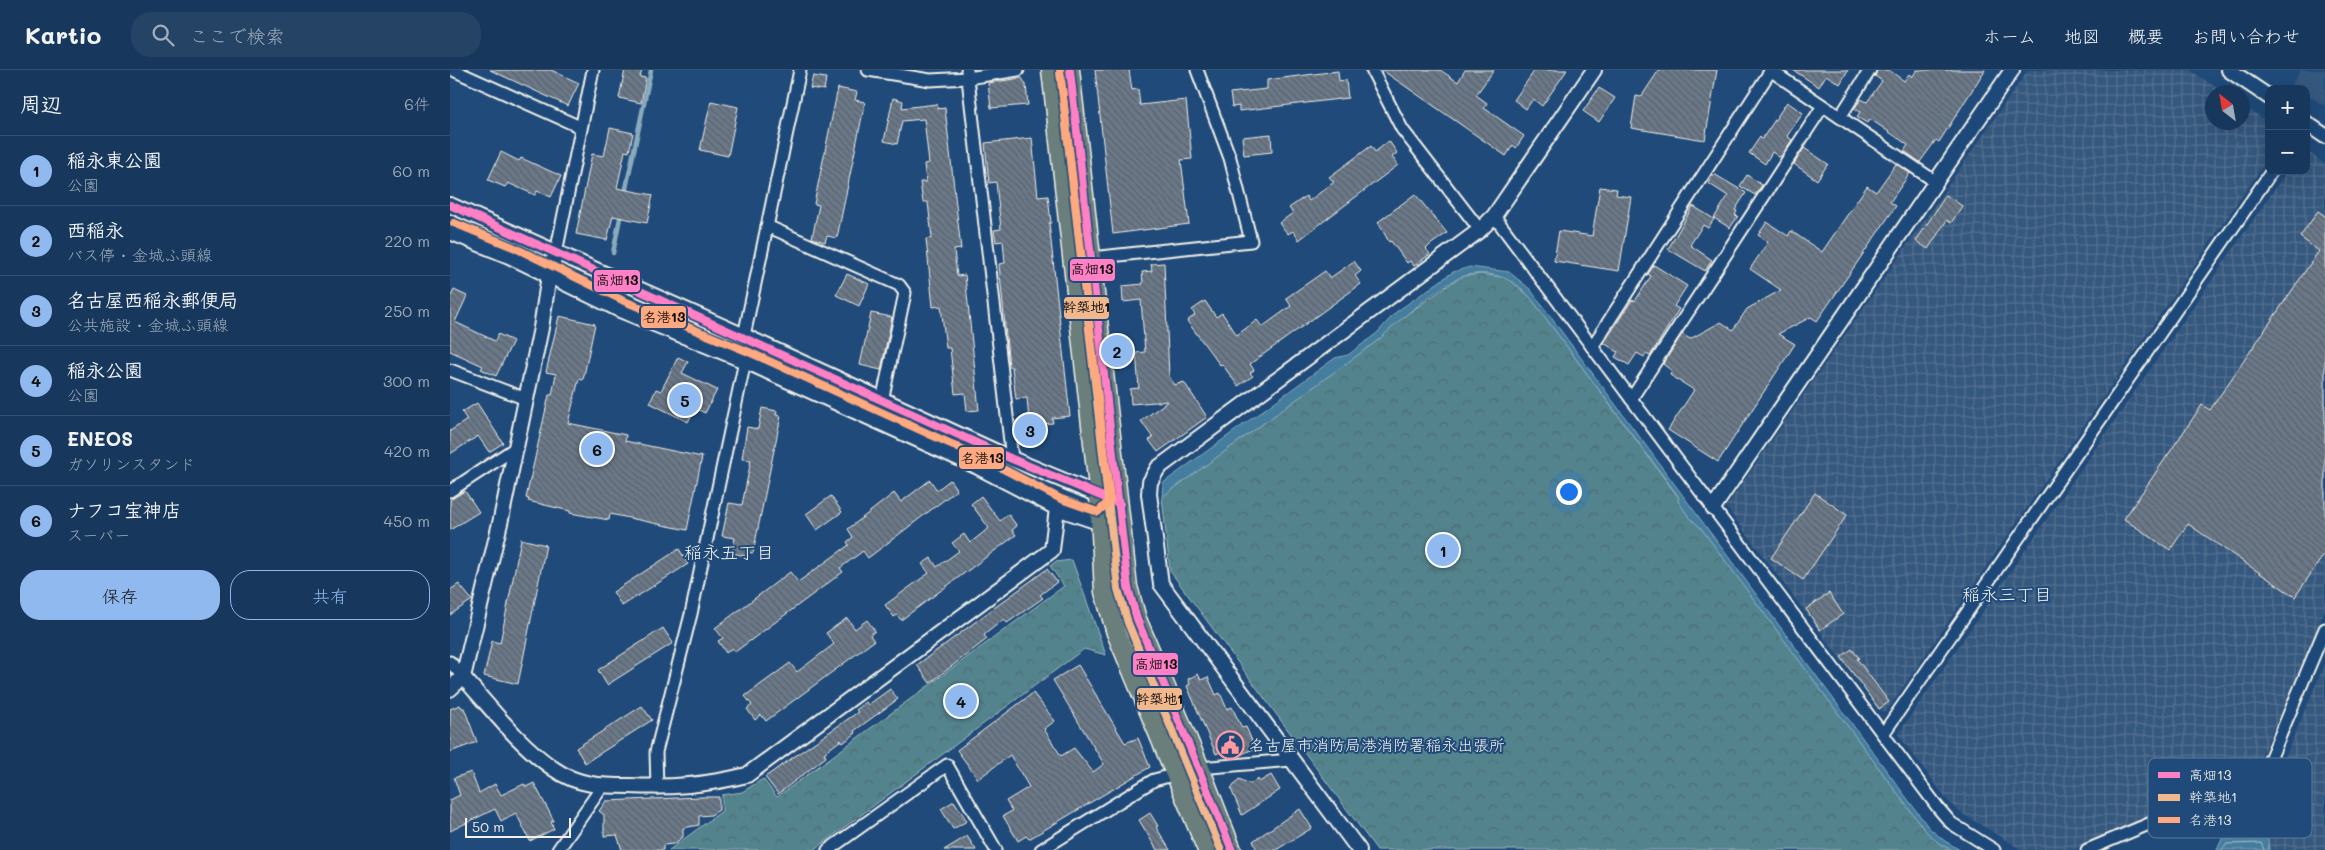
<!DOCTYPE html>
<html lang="ja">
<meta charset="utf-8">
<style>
body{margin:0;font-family:Mali,"Klee One",sans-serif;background:#244365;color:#f1f3f6}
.controls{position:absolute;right:15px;top:15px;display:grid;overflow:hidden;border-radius:10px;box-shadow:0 5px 20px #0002}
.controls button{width:45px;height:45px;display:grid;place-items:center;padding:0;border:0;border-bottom:1px solid #365272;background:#17385c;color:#f1f3f6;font:25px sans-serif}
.compass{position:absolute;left:1755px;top:15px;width:45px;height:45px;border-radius:50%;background:#17385c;box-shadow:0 5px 20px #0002;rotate:329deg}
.scale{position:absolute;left:15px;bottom:12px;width:106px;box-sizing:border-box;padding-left:5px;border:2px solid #f4f1e8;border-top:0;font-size:14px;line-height:18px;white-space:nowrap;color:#f4f1e8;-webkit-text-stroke:4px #1f4a7a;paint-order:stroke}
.you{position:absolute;left:1118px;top:421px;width:18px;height:18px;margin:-12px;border:4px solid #fff;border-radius:50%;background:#1a73e8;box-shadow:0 0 0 8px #1a73e833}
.badge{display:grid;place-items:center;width:32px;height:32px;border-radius:50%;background:#90b9f0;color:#111;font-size:16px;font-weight:700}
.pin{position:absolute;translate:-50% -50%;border:2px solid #fff;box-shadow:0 1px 5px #0006}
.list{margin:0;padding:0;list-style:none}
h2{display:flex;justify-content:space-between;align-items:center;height:65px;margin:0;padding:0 20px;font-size:21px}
h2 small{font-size:16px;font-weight:400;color:#9eacbb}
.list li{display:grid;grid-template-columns:32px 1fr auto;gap:15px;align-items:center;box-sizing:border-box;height:70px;padding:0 20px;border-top:1px solid #365272}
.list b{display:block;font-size:19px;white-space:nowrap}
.list p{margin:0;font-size:16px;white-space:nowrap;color:#9eacbb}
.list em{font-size:16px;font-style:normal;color:#9eacbb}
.actions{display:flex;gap:10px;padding:15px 20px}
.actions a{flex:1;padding:11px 0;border:1px solid #90b9f0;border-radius:20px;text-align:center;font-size:18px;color:#90b9f0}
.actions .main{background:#90b9f0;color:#111}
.icon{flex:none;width:28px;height:28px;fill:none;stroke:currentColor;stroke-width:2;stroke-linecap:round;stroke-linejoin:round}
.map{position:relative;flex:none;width:1875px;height:780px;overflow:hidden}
header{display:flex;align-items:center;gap:30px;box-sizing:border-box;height:70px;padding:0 25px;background:#17385c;border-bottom:1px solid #365272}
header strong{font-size:24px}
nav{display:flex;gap:28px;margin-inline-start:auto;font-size:18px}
.search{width:350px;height:45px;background:#244365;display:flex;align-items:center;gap:12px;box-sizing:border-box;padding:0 18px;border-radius:20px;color:#9eacbb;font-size:19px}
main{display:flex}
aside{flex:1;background:#17385c}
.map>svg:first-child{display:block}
.built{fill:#36587e}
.industrial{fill:url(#industrial-grid)}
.park{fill:url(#park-crowns);stroke:#a4baba}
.water{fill:#447d9e;stroke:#8aabbc}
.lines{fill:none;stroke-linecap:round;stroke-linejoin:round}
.shore{stroke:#aec3ca;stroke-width:1}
.stream{stroke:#8aabbc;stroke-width:4.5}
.building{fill:url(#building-back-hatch);stroke:#f4f1e8}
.minor-casing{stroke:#f4f1e8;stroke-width:15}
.tertiary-casing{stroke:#f4f1e8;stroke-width:18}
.primary-casing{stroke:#f4f1e8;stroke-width:21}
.minor{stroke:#1f4a7a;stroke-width:11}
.tertiary{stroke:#1f4a7a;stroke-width:14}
.primary{stroke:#6a7f7c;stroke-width:18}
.bus-1-casing{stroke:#1f4a7a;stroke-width:11}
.bus-2-casing{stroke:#1f4a7a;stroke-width:11}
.bus-3-casing{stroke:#1f4a7a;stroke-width:11}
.bus-1{stroke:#ff80c5;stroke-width:8}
.bus-2{stroke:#f1b78d;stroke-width:8}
.bus-3{stroke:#ffa980;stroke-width:8}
.labels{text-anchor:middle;stroke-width:4;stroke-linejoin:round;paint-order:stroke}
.poi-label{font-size:16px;fill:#f4f1e8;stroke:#1f4a7a;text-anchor:start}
.neighbourhood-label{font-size:18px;fill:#f4f1e8;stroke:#1f4a7a}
.key{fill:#1f4a7a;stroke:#5f7c9b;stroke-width:1}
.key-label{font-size:14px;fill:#f4f1e8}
.line-badge{stroke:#1f4a7a;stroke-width:2}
.pale-badge-label{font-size:14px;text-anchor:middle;font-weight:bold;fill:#111}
</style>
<header>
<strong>Kartio</strong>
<div class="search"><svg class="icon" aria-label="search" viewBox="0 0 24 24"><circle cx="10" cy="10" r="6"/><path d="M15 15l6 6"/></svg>ここで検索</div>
<nav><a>ホーム</a><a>地図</a><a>概要</a><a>お問い合わせ</a></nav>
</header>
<main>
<aside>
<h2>周辺<small>6件</small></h2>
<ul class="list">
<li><span class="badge">1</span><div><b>稲永東公園</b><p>公園</p></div><em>60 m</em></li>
<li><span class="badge">2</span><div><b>西稲永</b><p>バス停 · 金城ふ頭線</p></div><em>220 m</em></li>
<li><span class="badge">3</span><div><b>名古屋西稲永郵便局</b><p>公共施設 · 金城ふ頭線</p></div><em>250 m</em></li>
<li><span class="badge">4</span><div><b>稲永公園</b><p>公園</p></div><em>300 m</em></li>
<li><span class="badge">5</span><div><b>ENEOS</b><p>ガソリンスタンド</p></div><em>420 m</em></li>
<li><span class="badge">6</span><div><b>ナフコ宝神店</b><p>スーパー</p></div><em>450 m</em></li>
</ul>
<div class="actions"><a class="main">保存</a><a>共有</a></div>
</aside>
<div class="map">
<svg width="1875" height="780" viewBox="0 0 1875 780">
<defs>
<pattern id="industrial-grid" width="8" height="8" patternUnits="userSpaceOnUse" patternTransform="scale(1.25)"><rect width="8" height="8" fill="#36587e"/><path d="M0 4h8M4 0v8" fill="none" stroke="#547090"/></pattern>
<pattern id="park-crowns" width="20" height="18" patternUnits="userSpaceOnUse" patternTransform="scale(1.25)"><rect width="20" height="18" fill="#53838d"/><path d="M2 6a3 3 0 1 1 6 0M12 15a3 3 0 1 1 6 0" fill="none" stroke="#4f6b71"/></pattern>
<pattern id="building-back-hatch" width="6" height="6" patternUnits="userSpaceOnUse" patternTransform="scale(1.25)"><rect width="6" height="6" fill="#6a7888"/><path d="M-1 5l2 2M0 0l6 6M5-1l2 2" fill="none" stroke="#5b626a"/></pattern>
</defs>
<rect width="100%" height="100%" fill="#1f4a7a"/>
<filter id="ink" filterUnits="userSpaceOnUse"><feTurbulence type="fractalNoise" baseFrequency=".02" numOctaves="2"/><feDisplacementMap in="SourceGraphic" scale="10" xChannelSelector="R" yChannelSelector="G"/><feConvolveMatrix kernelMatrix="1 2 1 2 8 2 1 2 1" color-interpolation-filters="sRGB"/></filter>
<g filter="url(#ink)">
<polygon class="built" points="1851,0 1875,0 1875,36 1856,24 1856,19 1849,19 1842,14"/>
<g class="industrial">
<polygon points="1578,0 1740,0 1773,22 1762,22 1762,52 1792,52 1793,35 1819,53 1819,87 1436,642 1429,640 1276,437"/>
<polygon points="1857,81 1875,94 1875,540 1804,704 1795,709 1766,718 1623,780 1572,780 1508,741 1497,730 1448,664 1837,101 1856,101"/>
<polygon points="1875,593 1875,780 1819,780 1815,734"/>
</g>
<g class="park">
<polygon points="1031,204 1058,208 1080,227 1229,428 1228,431 1239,447 1251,458 1474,759 1489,773 1501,780 927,780 720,501 712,427 931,268 950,249 1003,212 1013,206"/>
<polygon points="622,490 656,585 634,579 364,780 219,780 272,741 272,725 292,722 313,709 327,727 614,516 600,496 605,492"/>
</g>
<g class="water">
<path d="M1020 197 1059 202 1080 219 1479 758 1495 771 1510 780C1494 780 1484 770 1474 759L1251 458 1239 447 1228 431 1229 427 1080 227C1064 208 1039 199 1014 206 994 212 946 252 931 268L712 427 713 413 885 288 898 285 927 263 946 242 1003 202Z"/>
<polygon points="1818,768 1819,780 1767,780 1772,769"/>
</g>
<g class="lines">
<polyline class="shore" points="1772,780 1777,774 1811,773 1814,780"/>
<g class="stream">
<polyline points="175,123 201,0"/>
<polyline points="163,183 171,143"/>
</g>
</g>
<g class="building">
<polygon points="40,0 101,0 129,13 118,36"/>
<polygon points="175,0 192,0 190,7 196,8 191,33 169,28"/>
<polygon points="645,0 679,0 682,20 688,19 690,35 736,30 742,89 731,90 739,154 663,164"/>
<polygon points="932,0 990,0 1008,12 1015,0 1044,0 1026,25 1037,33 1034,38 1074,66 1066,78 1063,75 1056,86"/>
<polygon points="1085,0 1117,0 1092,36 1083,29 1076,39 1064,30"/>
<polygon points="1209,0 1267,0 1255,70 1181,58 1186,26 1191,27"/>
<polygon points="1343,0 1398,0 1390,14 1376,5 1369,17"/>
<polygon points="1427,0 1439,0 1454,11 1459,4 1462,7 1467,0 1535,0 1489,72 1486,70 1470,92 1454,81 1458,75 1420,49 1417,53 1407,47 1410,42 1404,39 1411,29 1417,32 1432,11 1425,6"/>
<polygon points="888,1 889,11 896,10 898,28 789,41 789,36 782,37 780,23 817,19 817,10"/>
<polygon points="363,6 376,8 374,20 360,18"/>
<polygon points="572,8 576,15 578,35 541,38 538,13"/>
<polygon points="388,18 407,22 405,30 415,32 387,168 377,166 375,172 362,168 369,135 364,134"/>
<polygon points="1149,18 1165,28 1149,52 1133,41"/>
<polygon points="443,28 453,31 452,38 487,34 488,39 495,38 511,179 504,180 507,206 515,205 529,340 517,341 515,323 505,324 500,278 496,278 491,236 483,237 476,169 482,168 478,132 473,132 470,112 476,112 474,94 479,93 474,49 452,51 447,74 434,71"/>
<polygon points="261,31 288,37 278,86 250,80"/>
<polygon points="1337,32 1353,43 1337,66 1342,70 1331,86 1329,87 1322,82 1315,94 1299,83 1310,67 1312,69"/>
<polygon points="160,58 183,63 179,82 175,81 167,118 203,125 197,153 163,146 157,170 126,164 142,84 154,86"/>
<polygon points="821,64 822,82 794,85 792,67"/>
<polygon points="582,68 588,127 598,126 601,153 599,153 620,346 602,348 603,353 590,354 591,368 578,369 574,365 569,366 567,351 579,350 577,328 566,329 562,297 559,297 549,194 555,193 553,171 546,172 544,160 551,159 546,112 539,113 535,73"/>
<polygon points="939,71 947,83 942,87 948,95 849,170 843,161 838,164 829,153 843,143 839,138 856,126 859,131 884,112 879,107 921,76 925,82"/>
<polygon points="1354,78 1378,94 1367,110 1344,94"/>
<polygon points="51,82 69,91 71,88 111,106 101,127 87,121 85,125 58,113 55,117 38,110"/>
<polygon points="1446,94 1460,103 1440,132 1446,136 1367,251 1361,247 1328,264 1345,274 1268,392 1218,360 1244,320 1220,305 1222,301 1213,294 1232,264 1240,269 1271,252 1283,260 1297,239 1331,220 1300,199 1318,172 1308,165 1317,152 1338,166 1341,161 1372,182 1417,116 1426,122"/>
<polygon points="1264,104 1296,123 1285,140 1287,141 1285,145 1288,146 1280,158 1264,148 1278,126 1258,113"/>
<polygon points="1297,105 1312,115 1305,125 1290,116"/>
<polygon points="1150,117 1167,119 1166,125 1181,127 1169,201 1104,191 1109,161 1142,166"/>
<polygon points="965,124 997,163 980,175 976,179 980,184 964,196 960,191 957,193 941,171 939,172 928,152"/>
<polygon points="1496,125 1512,136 1501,153 1497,150 1478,179 1466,171"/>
<polygon points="1243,136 1264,149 1258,158 1253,155 1240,175 1262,190 1255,201 1218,179"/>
<polygon points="1868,141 1875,146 1875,483 1845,527 1738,454 1720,480 1674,449 1752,335 1760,340 1869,181 1850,167"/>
<polygon points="904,191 911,201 905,206 911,214 800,294 804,300 800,303 803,306 788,316 772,294 770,295 737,251 745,245 742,240 755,231 766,247 772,243 787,265 807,250 812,257 841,236 836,228 852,217 875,201 880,208"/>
<polygon points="714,193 719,306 725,315 734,312 757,347 708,382 699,370 703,368 691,351 718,331 681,334 680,319 689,318 686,283 695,282 691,230 673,232 672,216 693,214 692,202 702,201 701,194"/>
<polygon points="1204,195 1237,216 1224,236 1229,239 1200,286 1196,284 1194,287 1187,283 1179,295 1165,287 1168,282 1154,273 1182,230 1185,231 1201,206 1198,204"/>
<polygon points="397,204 419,214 409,236 386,225"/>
<polygon points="4,220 17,226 5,252 45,271 48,264 63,271 46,306 31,299 33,296 0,281 0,228"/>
<polygon points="421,243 442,247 431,300 410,295"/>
<polygon points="109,246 145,254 133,310 129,309 118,353 176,365 175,371 252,387 237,460 160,444 159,450 120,443 120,441 78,431 79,429 76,428 99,325 102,325 106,304 96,302"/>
<polygon points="228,287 238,292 232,303 267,320 255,343 245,338 238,352 200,333 206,319 211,321"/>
<polygon points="27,333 53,373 39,382 28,366 0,384 0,361 17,350 12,342"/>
<polygon points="312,338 327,341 326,345 331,346 303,483 297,482 296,486 282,483 285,468 272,466 279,433 292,435 301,390 292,389 297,357 308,359"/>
<polygon points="480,410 487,420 500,410 507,420 418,488 413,481 390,498 393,502 285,582 282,578 276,583 268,571 273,568 265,558 340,502 348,512 399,475 397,472 403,467 398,459 444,423 451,432"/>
<polygon points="15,421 29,442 0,460 0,430"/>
<polygon points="1365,423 1397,445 1353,510 1321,488"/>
<polygon points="381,426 392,442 367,460 356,444"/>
<polygon points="531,426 550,451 558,444 567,456 562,460 566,465 451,550 447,545 444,547 435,535 479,503 472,494 481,488 487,497 509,481 502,473 514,464 520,473 539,458 521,434"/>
<polygon points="71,469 96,475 68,614 34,606 42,571 50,573"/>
<polygon points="229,479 238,494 172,536 163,522"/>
<polygon points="597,499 607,512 590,525 593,528 557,553 554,549 534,565 537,569 480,613 467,595"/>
<polygon points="9,514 22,530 0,545 0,520"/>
<polygon points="1379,523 1393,544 1370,560 1356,539"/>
<polygon points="397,548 405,559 417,550 425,561 420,565 424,571 316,651 311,645 305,650 297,639 302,635 295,626 340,593 347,602 384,574 376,563"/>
<polygon points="213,558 223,573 157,615 148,600"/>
<polygon points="1402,579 1409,588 1407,589 1439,632 1429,639 1391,587"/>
<polygon points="628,595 675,673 688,668 700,697 579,769 576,766 568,771 553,746 562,741 556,731 579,717 560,685 528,709 507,680 583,623 605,651 594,659 611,686 624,678 643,702 654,694 603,610"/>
<polygon points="748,604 751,610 758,607 766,625 770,623 777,639 782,637 792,658 796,657 805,678 790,685 789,682 778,686 775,680 766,684 737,616 740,614 738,609"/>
<polygon points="440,619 448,629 404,661 406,663 393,673 391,670 374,683 376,687 328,724 315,707 408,642 406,640 416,632 418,635"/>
<polygon points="10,635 12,638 14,638 27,672 0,682 0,639"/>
<polygon points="192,636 202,650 135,693 126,678"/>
<polygon points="21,702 29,723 45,714 51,725 74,714 76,717 84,713 104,751 101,752 104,759 80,771 66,743 51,751 45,739 0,761 0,730 10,725 4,708"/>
<polygon points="821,705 830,720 792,745 781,719 789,709 800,714 808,709 809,712"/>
<polygon points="250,727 269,727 269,740 261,745 249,746 249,755 233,758 233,767 224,774 213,775 213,780 172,780 167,765 154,766 154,745 149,741 156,731"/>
<polygon points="504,731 517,751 503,759 491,739"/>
<polygon points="850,739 862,758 826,780 807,780 803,771"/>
<polygon points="700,743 708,756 706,757 720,780 707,780 689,750"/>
<polygon points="517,766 526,780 494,780"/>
</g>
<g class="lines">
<g class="minor-casing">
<g id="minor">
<polyline points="3,0 130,57"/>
<polyline points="418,0 480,10 518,8 568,0"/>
<polyline points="517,0 562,389"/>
<polyline points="922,0 952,59 1030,160"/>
<polyline points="1320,0 1486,112"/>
<polyline points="1390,47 1420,0"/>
<polyline points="1044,146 1489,739 1501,753 1544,780"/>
<polyline points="317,156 449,215 455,223 432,331"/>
<polyline points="106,183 143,0"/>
<polyline points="641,188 801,171 780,88 747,0"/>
<polyline points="294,266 350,0"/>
<polyline points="1142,277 1321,0"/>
<polyline points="0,300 76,329"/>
<polyline points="1181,329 1373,36"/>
<polyline points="0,421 67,377"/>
<polyline points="0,592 13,607"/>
<polyline points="1433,664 1822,101"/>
<polyline points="207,718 206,682 241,544 295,291"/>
<polyline points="108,780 152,717"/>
<polyline points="378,780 497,695 546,780"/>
<polyline points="591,780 704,710 750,698 841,690"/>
<polyline points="1637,780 1813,706 1875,559"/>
</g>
</g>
<g class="tertiary-casing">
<g id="tertiary">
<polyline points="1779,0 1819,27"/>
<polyline points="1856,53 1875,66"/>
<polyline points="0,135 294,266 562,389 670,434 651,453 607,438 528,397 295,291 170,240 59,186 0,162"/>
<polyline points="1263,438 1562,0"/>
<path d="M13 607C41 638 69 675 104 699 128 716 152 716 180 716 222 718 256 715 297 705L602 480 607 438"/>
<polyline points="0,619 13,607 51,449 91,258 99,205 106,183"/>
<polyline points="909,780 711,514 699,424 700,412 708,398 1030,160 1044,146 1144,0"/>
</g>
</g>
<g class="primary-casing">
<g id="primary">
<polyline points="601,0 649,426 654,522 666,563 757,780"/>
<polyline points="620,0 678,517 687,549 750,698 782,780"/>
</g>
</g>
<use href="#minor" class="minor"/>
<use href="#tertiary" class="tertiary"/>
<use href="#primary" class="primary"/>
<g class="bus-1-casing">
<g id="bus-1">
<polyline points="620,0 678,517 687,549 782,780"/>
<polyline points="0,135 562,389 670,434"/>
</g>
</g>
<g class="bus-2-casing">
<polyline id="bus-2" points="610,1 668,519 678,553 771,780"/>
</g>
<g class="bus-3-casing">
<polyline id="bus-3" points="4,153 63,177 174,231 299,282 532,388 611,429 648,442 660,430 610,1"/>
</g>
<use href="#bus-1" class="bus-1"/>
<use href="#bus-2" class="bus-2"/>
<use href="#bus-3" class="bus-3"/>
</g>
</g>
<defs>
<g id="civic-ring" transform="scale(1.4375)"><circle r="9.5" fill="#1f4a7a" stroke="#ff9aa2" stroke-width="1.5"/><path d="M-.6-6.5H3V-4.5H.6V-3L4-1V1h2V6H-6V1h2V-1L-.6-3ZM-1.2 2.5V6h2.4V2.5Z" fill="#ff9aa2"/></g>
</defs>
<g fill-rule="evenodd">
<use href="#civic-ring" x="780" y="675"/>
</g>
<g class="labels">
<g class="poi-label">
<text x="799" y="681">名古屋市消防局港消防署稲永出張所</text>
</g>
<g class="neighbourhood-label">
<text x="279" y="489">稲永五丁目</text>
<text x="1557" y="531">稲永三丁目</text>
</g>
</g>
<rect x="1698" y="688" width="164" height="80" rx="8" class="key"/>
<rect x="1708" y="702" width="22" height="6" fill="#ff80c5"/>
<rect x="1708" y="724" width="22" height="7" fill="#f1b78d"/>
<rect x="1708" y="747" width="22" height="6" fill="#ffa980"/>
<g class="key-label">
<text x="1739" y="710">高畑13</text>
<text x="1739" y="732">幹築地1</text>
<text x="1739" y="755">名港13</text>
</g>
<g class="line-badge">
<rect x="619" y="188" width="47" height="24" rx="5" fill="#ff80c5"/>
<rect x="143" y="199" width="48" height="24" rx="5" fill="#ff80c5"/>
<rect x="613" y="226" width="47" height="24" rx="5" fill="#f1b78d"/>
<rect x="190" y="235" width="47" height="24" rx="5" fill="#ffa980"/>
<rect x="508" y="376" width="47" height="24" rx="5" fill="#ffa980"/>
<rect x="682" y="582" width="47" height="24" rx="5" fill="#ff80c5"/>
<rect x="686" y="617" width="47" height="24" rx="5" fill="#f1b78d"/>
</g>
<g class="pale-badge-label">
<text x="642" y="204">高畑13</text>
<text x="167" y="215">高畑13</text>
<text x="636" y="242">幹築地1</text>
<text x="214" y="252">名港13</text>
<text x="532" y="393">名港13</text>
<text x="706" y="599">高畑13</text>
<text x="709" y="634">幹築地1</text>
</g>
</svg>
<div class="controls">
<button>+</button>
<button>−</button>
</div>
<svg class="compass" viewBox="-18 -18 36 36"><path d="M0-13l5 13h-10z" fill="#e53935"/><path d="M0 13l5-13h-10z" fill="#9eacbb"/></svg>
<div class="scale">50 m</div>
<div class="you"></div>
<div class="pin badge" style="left:993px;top:480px">1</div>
<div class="pin badge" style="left:667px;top:281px">2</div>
<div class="pin badge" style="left:580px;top:360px">3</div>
<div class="pin badge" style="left:511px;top:631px">4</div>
<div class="pin badge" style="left:235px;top:330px">5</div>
<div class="pin badge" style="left:147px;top:379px">6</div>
</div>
</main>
